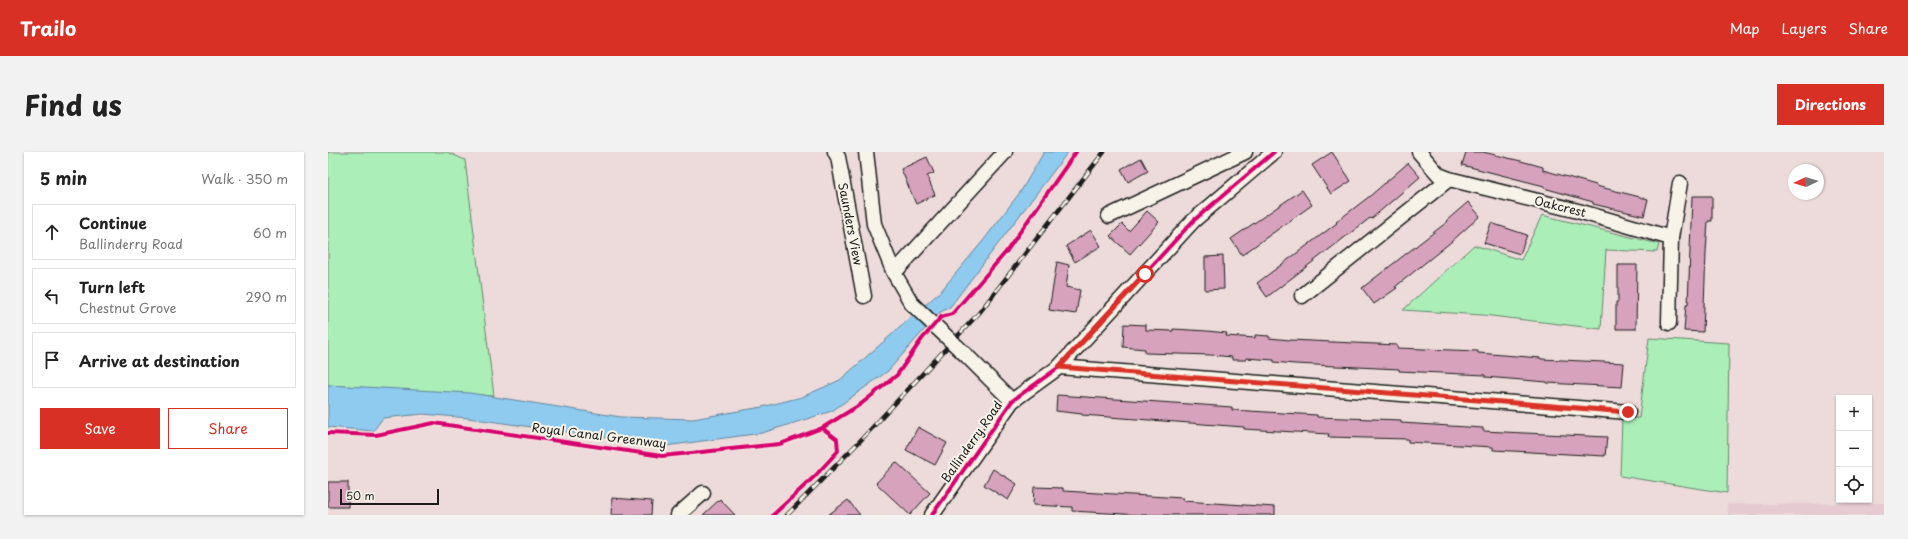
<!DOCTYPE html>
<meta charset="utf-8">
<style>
body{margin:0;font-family:"Playpen Sans",sans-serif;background:#f2f2f2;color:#222}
.controls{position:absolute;right:12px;bottom:12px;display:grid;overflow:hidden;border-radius:0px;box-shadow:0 1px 3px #0004}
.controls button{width:36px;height:36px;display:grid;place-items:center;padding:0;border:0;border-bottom:1px solid #e0e0e0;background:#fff;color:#222;font:20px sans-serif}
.compass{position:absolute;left:1460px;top:12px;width:36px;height:36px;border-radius:50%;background:#fff;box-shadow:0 1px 3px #0004;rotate:266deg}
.scale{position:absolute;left:12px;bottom:10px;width:99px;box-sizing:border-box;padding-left:4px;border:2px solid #1c1c1c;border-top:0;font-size:11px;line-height:14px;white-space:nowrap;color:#1c1c1c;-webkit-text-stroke:3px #f7f3e8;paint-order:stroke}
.stop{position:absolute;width:12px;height:12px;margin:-9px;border:3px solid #d93025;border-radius:50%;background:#fff}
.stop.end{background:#d93025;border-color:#fff;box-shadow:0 1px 4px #0008}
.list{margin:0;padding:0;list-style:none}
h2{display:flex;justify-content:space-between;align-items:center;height:52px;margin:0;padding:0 16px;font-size:17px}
h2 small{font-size:13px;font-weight:400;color:#767676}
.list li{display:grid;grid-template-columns:26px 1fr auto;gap:12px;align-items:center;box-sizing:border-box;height:56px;margin:0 8px 8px;padding:0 8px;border:1px solid #e0e0e0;border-radius:0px}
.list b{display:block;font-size:15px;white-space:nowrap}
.list p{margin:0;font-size:13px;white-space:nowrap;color:#767676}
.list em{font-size:13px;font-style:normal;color:#767676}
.actions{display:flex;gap:8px;padding:12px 16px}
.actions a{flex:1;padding:9px 0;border:1px solid #d93025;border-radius:0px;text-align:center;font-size:14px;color:#d93025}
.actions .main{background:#d93025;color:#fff}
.icon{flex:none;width:22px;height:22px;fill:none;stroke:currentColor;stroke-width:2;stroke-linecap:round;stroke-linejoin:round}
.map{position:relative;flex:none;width:1556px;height:363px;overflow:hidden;border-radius:0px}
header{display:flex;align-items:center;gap:24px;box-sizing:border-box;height:56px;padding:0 20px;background:#d93025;color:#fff}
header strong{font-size:19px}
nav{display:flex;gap:22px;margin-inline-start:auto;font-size:14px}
.intro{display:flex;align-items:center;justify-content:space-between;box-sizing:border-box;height:96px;padding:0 24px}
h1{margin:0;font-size:28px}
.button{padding:10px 18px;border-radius:0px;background:#d93025;color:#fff;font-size:14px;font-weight:700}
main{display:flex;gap:24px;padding:0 24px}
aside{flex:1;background:#fff;border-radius:0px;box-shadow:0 1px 3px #0004}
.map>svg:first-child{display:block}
.built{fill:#e6cad2}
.green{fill:#abeeb8;stroke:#64856a}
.water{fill:#8fcbef;stroke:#61859b}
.building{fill:#d6a2bc;stroke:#1c1c1c}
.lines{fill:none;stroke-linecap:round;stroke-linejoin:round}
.minor-casing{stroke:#1c1c1c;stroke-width:17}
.minor{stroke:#f7f3e8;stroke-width:14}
.rail-casing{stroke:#1c1c1c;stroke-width:4.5}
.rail{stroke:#f7f3e8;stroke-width:3;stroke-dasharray:9;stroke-linecap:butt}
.minor-bridge-casing{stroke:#1c1c1c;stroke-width:17;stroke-linecap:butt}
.minor-bridge{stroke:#f7f3e8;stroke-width:14}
.cycleway-casing{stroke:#f7f3e8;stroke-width:6}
.cycleway{stroke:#d6006c;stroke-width:4}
.route{stroke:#d93025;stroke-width:5}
.labels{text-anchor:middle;stroke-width:4;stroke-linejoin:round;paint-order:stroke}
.street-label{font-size:12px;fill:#1c1c1c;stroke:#f7f3e8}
</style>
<header>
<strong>Trailo</strong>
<nav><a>Map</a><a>Layers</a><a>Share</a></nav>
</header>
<div class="intro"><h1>Find us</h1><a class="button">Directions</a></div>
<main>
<aside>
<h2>5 min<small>Walk · 350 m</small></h2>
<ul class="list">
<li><svg class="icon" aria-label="ahead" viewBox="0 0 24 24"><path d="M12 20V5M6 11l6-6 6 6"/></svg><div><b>Continue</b><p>Ballinderry Road</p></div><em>60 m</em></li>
<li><svg class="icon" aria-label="left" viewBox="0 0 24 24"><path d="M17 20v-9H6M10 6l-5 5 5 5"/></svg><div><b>Turn left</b><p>Chestnut Grove</p></div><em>290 m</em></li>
<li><svg class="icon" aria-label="arrive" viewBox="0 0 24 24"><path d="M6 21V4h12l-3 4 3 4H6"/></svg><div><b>Arrive at destination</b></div></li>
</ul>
<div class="actions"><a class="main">Save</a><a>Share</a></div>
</aside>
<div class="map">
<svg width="1556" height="363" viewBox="0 0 1556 363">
<rect width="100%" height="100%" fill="#eddbdb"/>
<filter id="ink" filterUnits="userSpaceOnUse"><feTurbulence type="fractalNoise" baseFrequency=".025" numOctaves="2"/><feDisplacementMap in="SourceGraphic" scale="8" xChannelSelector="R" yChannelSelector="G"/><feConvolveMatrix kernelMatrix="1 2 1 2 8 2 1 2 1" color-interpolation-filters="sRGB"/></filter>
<g filter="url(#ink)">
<polygon class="built" points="1556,351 1556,363 1400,363 1399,352"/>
<g class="green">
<polygon points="0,0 119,0 137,8 166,244 0,233"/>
<polygon points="1214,63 1331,92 1329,100 1278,98 1273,177 1155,163 1075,158 1146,93 1193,108"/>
<polygon points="1321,186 1401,191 1399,341 1292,324 1294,266 1311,266"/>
</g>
<polygon class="water" points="716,0 740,0 622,155 611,161 560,219 504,259 434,281 337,294 140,266 95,262 55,266 45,279 0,275 0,233 142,241 293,265 365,267 434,255 474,245 512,228 612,140 655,89 693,39"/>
<g class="building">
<polygon points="1004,0 1023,29 1003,42 984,13"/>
<polygon points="1138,0 1155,0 1193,9 1215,15 1215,18 1268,33 1268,34 1320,47 1316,64 1265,52 1265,50 1216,36 1216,34 1134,13"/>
<polygon points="599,5 606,21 599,24 607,43 588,52 573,17"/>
<polygon points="813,6 820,19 800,30 793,17"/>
<polygon points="1080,11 1092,25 1043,67 1042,66 939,145 929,131 1009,71 1008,70 1042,44"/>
<polygon points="974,38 984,53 914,103 903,87"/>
<polygon points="1364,44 1384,44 1384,69 1380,69 1378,101 1375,180 1356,179 1358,153 1360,153"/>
<polygon points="1140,50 1152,64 1123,90 1067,135 1069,136 1046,152 1034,136 1119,70 1118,69"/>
<polygon points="819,59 831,70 802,102 782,84 794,72 801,79"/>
<polygon points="1163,71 1199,83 1192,102 1156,91"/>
<polygon points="763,78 773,94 747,110 738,94"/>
<polygon points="895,104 896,137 877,138 877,105"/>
<polygon points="729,110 741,113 738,135 752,138 748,162 721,158"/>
<polygon points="1290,113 1309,113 1308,177 1288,177 1288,150 1290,150"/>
<polygon points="796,172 818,173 818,178 845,179 845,177 879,179 899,181 898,184 927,186 927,183 941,184 941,186 962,188 1069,193 1069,196 1150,199 1150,201 1213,206 1213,207 1296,211 1294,235 1219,231 1219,230 1157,225 1157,223 1071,219 1071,217 967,212 946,210 946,208 918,206 918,208 904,208 904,205 883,203 817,201 817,197 795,195"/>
<polygon points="729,243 904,255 904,258 989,263 989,265 1073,268 1073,271 1155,276 1155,279 1279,285 1277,304 1165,298 1165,295 1080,290 1080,287 1000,285 1001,282 916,277 916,275 754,263 754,262 728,259"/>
<polygon points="590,275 619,291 607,313 578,298"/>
<polygon points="568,310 602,341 582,363 548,331"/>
<polygon points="665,317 689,332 680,348 656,333"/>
<rect x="0" y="330" width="20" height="25"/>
<polygon points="706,335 735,336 735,339 855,346 855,349 947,355 947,363 813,363 744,359 744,355 705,353"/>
<polygon points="284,346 324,349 323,363 283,363"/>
<polygon points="392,347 407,363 375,363"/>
<polygon points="520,348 532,363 500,363"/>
</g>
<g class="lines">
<g class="minor-casing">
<g id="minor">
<polyline points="507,0 510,5 536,144"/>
<polyline points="538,0 546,72 566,121 584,152"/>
<polyline points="1091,0 1111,23 1121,27 1250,59 1343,86"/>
<polyline points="781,64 917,0"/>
<polyline points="566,121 677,0"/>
<polyline points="974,144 1121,27"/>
<polyline points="1341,171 1343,86 1352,31"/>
<polyline points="639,204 684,249"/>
<polyline points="731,215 1300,260"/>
<polyline points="350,363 375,341"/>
<polyline points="604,363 684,249 731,215 865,69 946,0"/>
</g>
</g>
<use href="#minor" class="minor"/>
<g class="rail-casing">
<polyline id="rail" points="459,363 531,290 651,161 776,0"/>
</g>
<use href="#rail" class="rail"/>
<g class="minor-bridge-casing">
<polyline id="minor-bridge" points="584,152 639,204"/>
</g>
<use href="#minor-bridge" class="minor-bridge"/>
<g class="cycleway-casing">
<g id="cycleway">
<polyline points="0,281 48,283 106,271 334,304 452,292 494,276 533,252 569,223 594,187 613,165 624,162 678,100 748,0"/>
<polyline points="445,363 487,324 510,299 509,287 494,276"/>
<polyline points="604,363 684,249 731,215 865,69 946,0"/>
</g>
</g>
<use href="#cycleway" class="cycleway"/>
</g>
</g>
<g class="lines" filter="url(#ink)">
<polyline class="route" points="817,122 731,215 1300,260"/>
</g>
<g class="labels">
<g class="street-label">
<text transform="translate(1232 55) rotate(14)" y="4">Oakcrest</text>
<text transform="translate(522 72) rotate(79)" y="4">Saunders View</text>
<text transform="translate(271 284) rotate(7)" y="4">Royal Canal Greenway</text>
<text transform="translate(644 290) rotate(-55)" y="4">Ballinderry Road</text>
</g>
</g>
</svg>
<div class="controls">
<button>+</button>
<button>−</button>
<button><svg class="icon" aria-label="locate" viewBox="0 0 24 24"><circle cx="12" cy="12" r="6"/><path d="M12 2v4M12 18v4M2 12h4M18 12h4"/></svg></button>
</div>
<svg class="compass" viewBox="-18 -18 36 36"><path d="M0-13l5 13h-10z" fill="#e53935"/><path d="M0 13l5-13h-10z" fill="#767676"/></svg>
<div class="scale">50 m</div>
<div class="stop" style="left:817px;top:122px"></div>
<div class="stop end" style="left:1300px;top:260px"></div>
</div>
</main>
